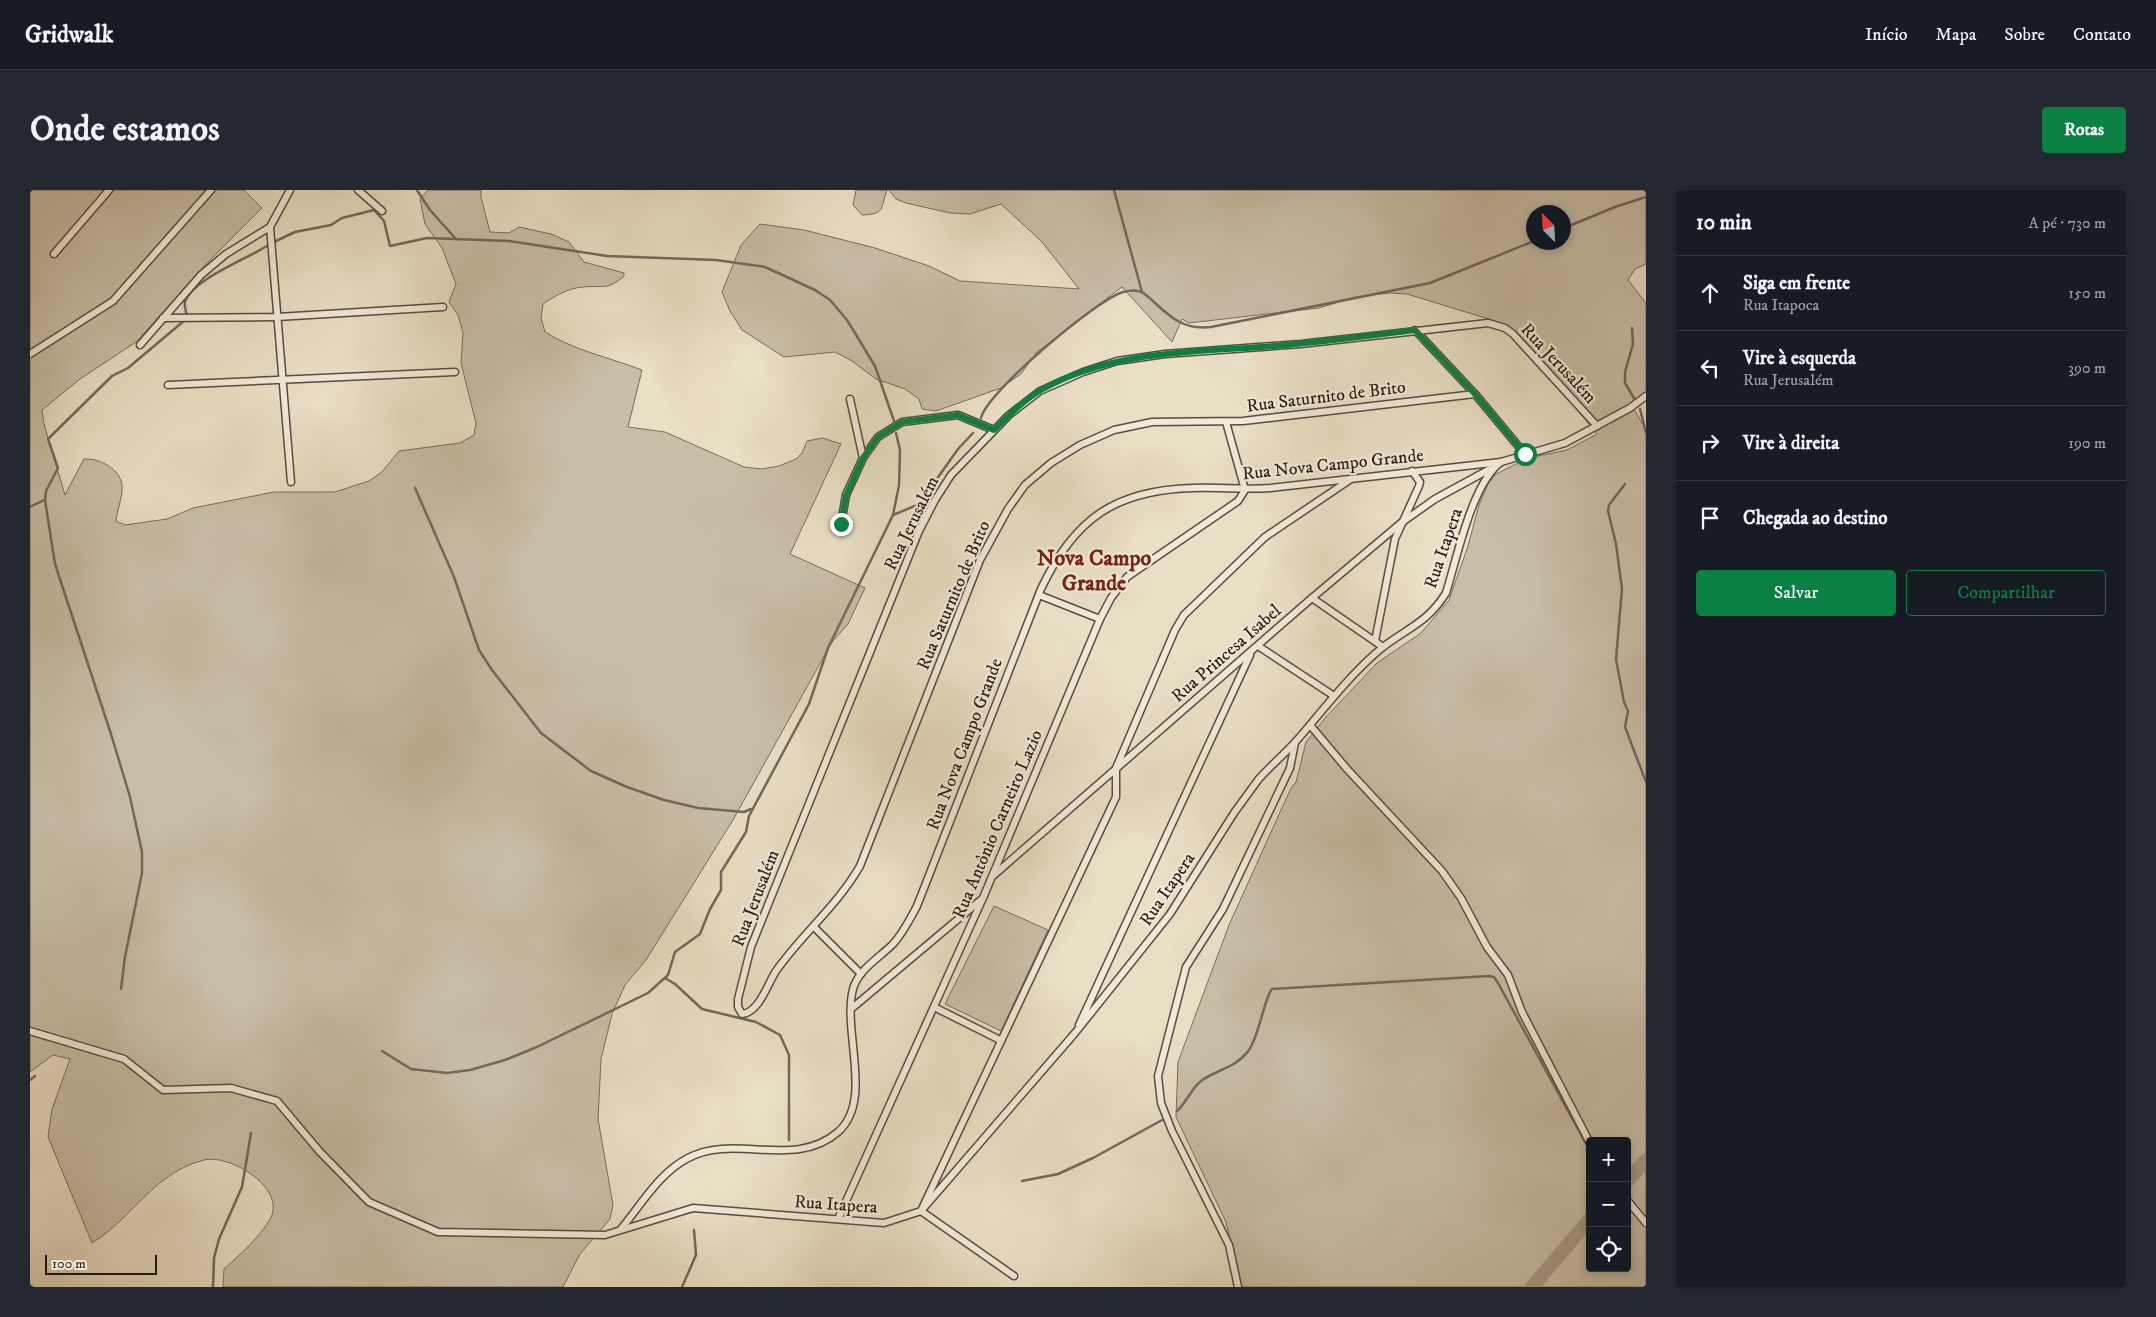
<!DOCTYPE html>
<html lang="pt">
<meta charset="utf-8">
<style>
body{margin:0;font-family:"IM FELL DW Pica",serif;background:#242831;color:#f1f3f6}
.controls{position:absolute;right:15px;bottom:15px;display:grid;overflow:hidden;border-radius:5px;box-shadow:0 2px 8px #0003}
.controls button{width:45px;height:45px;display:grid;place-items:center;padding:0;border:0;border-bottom:1px solid #363941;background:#171b24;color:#f1f3f6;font:25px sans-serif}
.compass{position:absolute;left:1496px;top:15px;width:45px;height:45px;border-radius:50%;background:#171b24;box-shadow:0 2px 8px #0003;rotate:336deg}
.scale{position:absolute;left:15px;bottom:12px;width:112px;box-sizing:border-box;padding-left:5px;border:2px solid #261b15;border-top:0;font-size:14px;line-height:18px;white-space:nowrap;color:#261b15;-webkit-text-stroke:4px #f1ead9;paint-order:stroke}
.stop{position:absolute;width:15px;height:15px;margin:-11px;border:4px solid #0b8043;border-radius:50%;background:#fff}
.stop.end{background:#0b8043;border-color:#fff;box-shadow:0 1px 5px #0008}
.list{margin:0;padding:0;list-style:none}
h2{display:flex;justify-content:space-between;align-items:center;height:65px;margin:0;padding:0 20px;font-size:21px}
h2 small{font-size:16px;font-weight:400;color:#9ea1a6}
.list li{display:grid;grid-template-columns:32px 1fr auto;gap:15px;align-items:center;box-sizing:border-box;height:75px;padding:0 20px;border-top:1px solid #363941}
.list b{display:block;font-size:19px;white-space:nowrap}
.list p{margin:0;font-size:16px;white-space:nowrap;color:#9ea1a6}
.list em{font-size:16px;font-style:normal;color:#9ea1a6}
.actions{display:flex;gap:10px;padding:15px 20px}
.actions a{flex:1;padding:11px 0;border:1px solid #0b8043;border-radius:5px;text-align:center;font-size:18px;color:#0b8043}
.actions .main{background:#0b8043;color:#fff}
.icon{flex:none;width:28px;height:28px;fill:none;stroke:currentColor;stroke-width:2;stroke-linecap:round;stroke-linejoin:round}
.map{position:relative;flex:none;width:1616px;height:1097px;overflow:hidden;border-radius:5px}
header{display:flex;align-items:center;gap:30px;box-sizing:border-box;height:70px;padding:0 25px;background:#171b24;border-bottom:1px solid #363941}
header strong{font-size:24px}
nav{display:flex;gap:28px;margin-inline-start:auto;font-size:18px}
.intro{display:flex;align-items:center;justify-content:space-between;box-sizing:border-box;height:120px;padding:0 30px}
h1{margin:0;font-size:35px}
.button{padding:12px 22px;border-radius:5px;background:#0b8043;color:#fff;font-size:18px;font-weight:700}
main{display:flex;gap:30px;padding:0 30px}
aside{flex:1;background:#171b24;border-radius:5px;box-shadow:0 2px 8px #0003}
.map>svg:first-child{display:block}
.green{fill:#c8bea7;stroke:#776c5e;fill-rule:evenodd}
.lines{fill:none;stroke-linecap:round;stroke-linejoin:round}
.stream{stroke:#73685b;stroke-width:2.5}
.river{stroke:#a79c89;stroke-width:14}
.street-casing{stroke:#574c41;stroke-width:9}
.street{stroke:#f1ead9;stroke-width:6}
.route{stroke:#0b8043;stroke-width:6}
.labels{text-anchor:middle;stroke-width:4.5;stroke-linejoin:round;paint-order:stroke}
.street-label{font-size:18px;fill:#261b15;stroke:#f1ead9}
.district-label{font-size:22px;font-weight:bold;fill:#7a1f14;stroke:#f1ead9}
</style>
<header>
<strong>Gridwalk</strong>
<nav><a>Início</a><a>Mapa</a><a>Sobre</a><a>Contato</a></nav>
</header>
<div class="intro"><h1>Onde estamos</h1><a class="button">Rotas</a></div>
<main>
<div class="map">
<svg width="1616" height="1097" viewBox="0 0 1616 1097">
<rect width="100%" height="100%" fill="#e9dfc5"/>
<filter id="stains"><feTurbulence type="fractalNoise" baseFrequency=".004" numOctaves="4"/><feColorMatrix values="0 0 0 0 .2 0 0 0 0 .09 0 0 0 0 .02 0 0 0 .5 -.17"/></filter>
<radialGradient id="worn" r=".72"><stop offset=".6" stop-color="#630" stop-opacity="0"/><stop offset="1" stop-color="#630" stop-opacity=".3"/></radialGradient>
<g class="green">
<path d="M0 0H214L232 18 181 69 106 152 50 189 12 220 14 234 35 305 54 269C69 268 91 279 92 296 93 306 87 320 86 331L95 335 137 329 163 318 244 302H305L339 291 352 282 369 261 430 253 444 245 446 233 431 173 433 143 428 125 419 112 426 94 412 58 395 34 390 9 398 0H451V7L460 42 479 43 489 37 521 44 539 52 554 72 594 83V86C577 101 573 95 553 97 538 98 525 106 513 114L511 128 515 142C543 160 581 168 612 180L598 237 635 242 714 277 731 279 749 276 766 269 772 263 777 251 793 248 811 254 760 364 835 398 818 434 802 452 703 630 616 770 595 795 582 824 571 869 568 929 583 1015 580 1029 550 1064 533 1097H193L194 1079C208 1067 235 1042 242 1025 252 995 199 964 174 970 123 983 104 1027 62 1053L18 947 22 919 40 869 23 865 0 882Z"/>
<path d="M826 0H857C850 20 855 24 832 25L823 15Z"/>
<path d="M859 0H1616V74L1605 79 1598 90 1616 113V207L1604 219 1616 240V1097H1211L1196 1032 1146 927 1148 872 1199 735 1261 598 1266 592 1276 552 1296 527 1347 473 1391 443 1419 410 1438 356 1449 315 1458 294 1466 284 1498 268 1537 260 1567 244 1491 149 1462 130 1377 104 1359 103 1325 107 1289 118 1159 133 1152 129 1142 152 1092 97 1006 163 991 184 971 198 906 221 892 219 889 209 875 199 846 189 822 171 805 162 754 167 712 140 700 121 692 102 711 55 730 34 774 40 845 58 899 76 930 91 1049 99 1012 52 971 14 940 24 920 23 876 13 866 9ZM1504 22H1534V52H1504ZM1560 951H1597V1078H1560Z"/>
<polygon points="964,716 1018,740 971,841 915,814"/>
</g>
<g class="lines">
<g class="stream">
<polyline points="387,0 400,20 426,49"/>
<polyline points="1084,0 1112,102"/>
<polyline points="1534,38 1585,17 1616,7"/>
<polyline points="244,52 265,42 301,35 312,28 344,20 354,31 360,56 397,48 479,51 577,66 686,70 735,77 785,100 800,110 817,130 845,176 864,231"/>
<polyline points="1602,138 1603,154 1595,182 1595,193 1605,210"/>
<polyline points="1610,219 1616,243"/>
<path d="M951 228C957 202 1066 110 1093 102 1097 101 1104 100 1108 101 1115 102 1119 108 1124 112 1142 129 1155 140 1181 137L1400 93 1504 51"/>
<polyline points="1595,294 1579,315 1578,321 1586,354 1592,399 1586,469 1594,512 1598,521 1595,537 1616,592"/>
<polyline points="385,298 424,387 449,460 462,480 511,543 561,581 597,597 634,610 668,618 714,622 721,619"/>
<polyline points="0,317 14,310"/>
<polyline points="863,325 887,315 892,310 928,259 943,243"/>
<polyline points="635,788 645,794 672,819 726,832 750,845 759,865 759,950"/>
<path d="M91 799 95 767 112 683V662L100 607 81 544 25 374 15 310 16 301 28 278 18 249 82 186 98 178 155 130 157 126C156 121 154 117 155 112 162 89 220 68 240 54"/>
<polyline points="352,861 381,879 417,883 440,880 475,870 507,857 618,803 638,785 645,762 670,744 680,719 691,700 691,682 716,642 719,626 779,514 798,458 863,325 869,295 870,260 866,243"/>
<polyline points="0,890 5,886"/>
<path d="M1147 921C1156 913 1161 899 1171 891 1187 879 1205 879 1219 860 1229 846 1235 806 1242 799L1459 786 1464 787 1468 793 1560 961"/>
<polyline points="992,991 1028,984 1063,968 1134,929"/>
<polyline points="183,1097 184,1068 189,1049 212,997 221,943"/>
<polyline points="652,1097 666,1065 664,1040"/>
</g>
<g class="river">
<polyline points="1597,991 1616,970"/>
<polyline points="1502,1097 1560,1029"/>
</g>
<g class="street-casing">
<g id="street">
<polyline points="260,0 240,37 261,292"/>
<polyline points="328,0 352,21"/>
<polyline points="24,64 79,0"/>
<polyline points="133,128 247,127 413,117"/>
<polyline points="1385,140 1445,204 1495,264"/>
<polyline points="110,155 171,85 196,64 240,37"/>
<polyline points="0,164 83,111 181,0"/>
<polyline points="138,195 425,182"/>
<path d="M1445 204 1213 231 1122 232 1084 240 1050 255 1021 273 995 295 978 319 950 370 830 676C807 716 772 744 746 781 738 793 729 823 712 824L708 817V809L721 757 889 341 905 310 921 285 979 225 1010 201 1053 182 1087 171 1135 164 1271 154 1458 133 1475 138 1483 144 1567 236"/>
<polyline points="820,209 833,268"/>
<polyline points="811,334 816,305 833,268 848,247 872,232 928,225 964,240"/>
<polyline points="1009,405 1070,429"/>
<polyline points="1282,408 1353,457"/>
<polyline points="1345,451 1365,349 1389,296 1390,292 1382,281"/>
<polyline points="1228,456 1304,506"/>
<polyline points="1280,535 1317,579 1412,681 1431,708 1457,757 1478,785 1492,822 1560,953"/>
<polyline points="964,685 1282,408 1371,333 1405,309 1460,279"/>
<polyline points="784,737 831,784"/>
<polyline points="904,817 970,850"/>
<polyline points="821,819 952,709"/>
<polyline points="1049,835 1220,465"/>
<path d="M0 841 94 869 133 900 201 898 247 911 290 962 339 1012 408 1042 575 1045 663 1018 854 1033 891 1021 1045 843 1140 724 1204 623 1228 590C1240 576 1255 564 1268 549 1294 519 1322 482 1353 457 1379 437 1397 433 1416 403 1427 368 1442 293 1471 272L1535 253 1600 218 1616 206"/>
<polyline points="1597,1010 1616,1033"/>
<polyline points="808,1029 953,708 1070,429 1081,408 1097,387 1208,311 1215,300 1196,232"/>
<path d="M591 1039C611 1015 629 983 658 968 705 943 764 980 808 942 844 910 812 842 823 799 828 780 849 768 863 754 873 743 880 729 887 716L1011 399C1044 329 1085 300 1163 298 1189 297 1214 300 1240 298L1471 272"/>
<polyline points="984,1086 891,1021 1086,607 1086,578 1145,440 1154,425 1235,347 1321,289"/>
<polyline points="1208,1097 1199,1055 1142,941 1131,913 1128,886 1156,777 1193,719 1260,578 1265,553"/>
</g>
</g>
<use href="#street" class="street"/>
</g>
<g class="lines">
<path class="route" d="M811 334 816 306 833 268 848 247 872 232 928 225 964 240C978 226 994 210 1011 200 1081 160 1166 162 1245 156 1291 152 1338 146 1385 140L1445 204 1495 264"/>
</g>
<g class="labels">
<g class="street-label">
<text transform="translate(1529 173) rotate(47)" y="6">Rua Jerusalém</text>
<text transform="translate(1296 206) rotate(-7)" y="6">Rua Saturnito de Brito</text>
<text transform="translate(1303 274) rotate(-6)" y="6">Rua Nova Campo Grande</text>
<text transform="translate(881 333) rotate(-64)" y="6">Rua Jerusalém</text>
<text transform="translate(1413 358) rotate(-71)" y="6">Rua Itapera</text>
<text transform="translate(923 405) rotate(-67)" y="6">Rua Saturnito de Brito</text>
<text transform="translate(1196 463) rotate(-41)" y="6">Rua Princesa Isabel</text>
<text transform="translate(934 554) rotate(-69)" y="6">Rua Nova Campo Grande</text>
<text transform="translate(967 634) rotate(-67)" y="6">Rua Antônio Carneiro Lazio</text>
<text transform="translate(1137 699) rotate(-56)" y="6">Rua Itapera</text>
<text transform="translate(725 708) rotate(-69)" y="6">Rua Jerusalém</text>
<text transform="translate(806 1014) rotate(4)" y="6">Rua Itapera</text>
</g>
<g class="district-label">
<text x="1064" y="375">Nova Campo<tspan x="1064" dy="25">Grande</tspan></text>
</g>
</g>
<rect width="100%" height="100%" filter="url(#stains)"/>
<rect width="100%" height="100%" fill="url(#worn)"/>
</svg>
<div class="controls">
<button>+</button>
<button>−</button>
<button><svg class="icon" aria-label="locate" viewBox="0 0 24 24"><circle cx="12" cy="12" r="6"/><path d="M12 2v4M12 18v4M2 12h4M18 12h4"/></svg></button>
</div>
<svg class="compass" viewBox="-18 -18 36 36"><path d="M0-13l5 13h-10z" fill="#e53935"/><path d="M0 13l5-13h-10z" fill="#9ea1a6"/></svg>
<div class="scale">100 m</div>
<div class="stop" style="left:1495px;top:264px"></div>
<div class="stop end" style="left:811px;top:334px"></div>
</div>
<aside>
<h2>10 min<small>A pé · 730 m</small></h2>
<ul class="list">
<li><svg class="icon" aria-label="ahead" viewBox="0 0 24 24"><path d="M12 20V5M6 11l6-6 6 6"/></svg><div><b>Siga em frente</b><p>Rua Itapoca</p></div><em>150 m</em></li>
<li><svg class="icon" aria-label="left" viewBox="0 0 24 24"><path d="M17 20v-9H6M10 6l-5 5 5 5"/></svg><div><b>Vire à esquerda</b><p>Rua Jerusalém</p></div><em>390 m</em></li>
<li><svg class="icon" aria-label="right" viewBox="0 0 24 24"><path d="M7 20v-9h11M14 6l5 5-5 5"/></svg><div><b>Vire à direita</b></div><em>190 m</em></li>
<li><svg class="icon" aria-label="arrive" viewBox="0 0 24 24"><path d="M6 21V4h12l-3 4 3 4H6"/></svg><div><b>Chegada ao destino</b></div></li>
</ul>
<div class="actions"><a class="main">Salvar</a><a>Compartilhar</a></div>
</aside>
</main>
